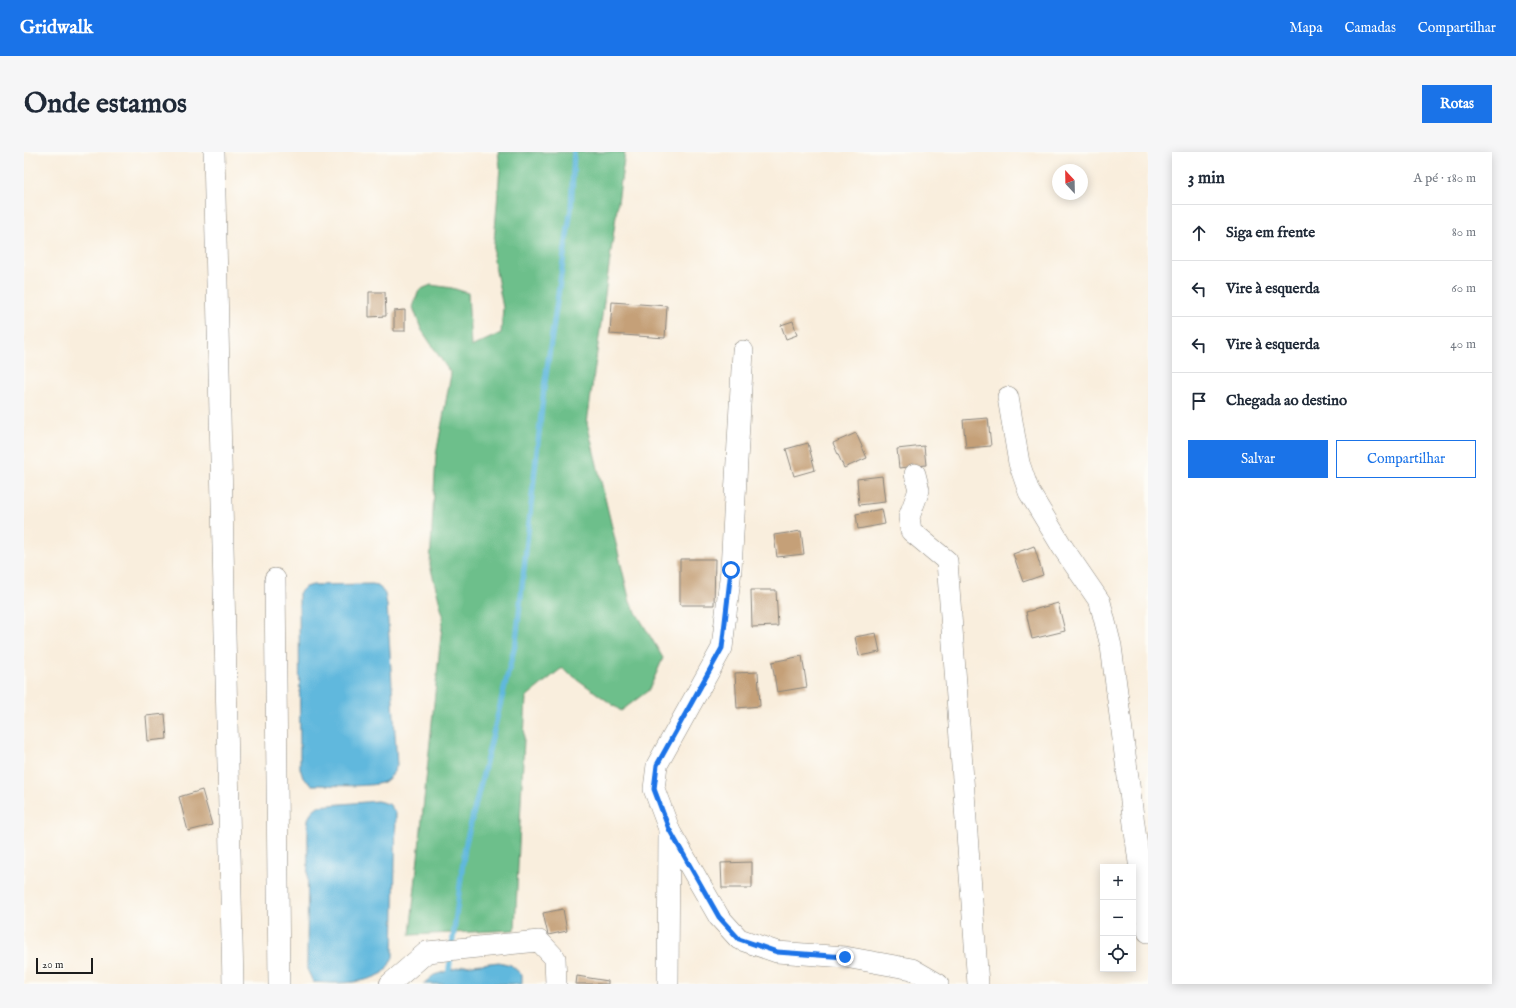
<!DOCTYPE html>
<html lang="pt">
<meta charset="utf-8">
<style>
body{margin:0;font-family:"IM FELL English",serif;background:#f6f6f7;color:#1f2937}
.controls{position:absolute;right:12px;bottom:12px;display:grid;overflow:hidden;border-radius:0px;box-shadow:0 2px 10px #0003}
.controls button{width:36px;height:36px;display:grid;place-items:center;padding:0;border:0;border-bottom:1px solid #e0e1e3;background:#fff;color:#1f2937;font:20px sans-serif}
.compass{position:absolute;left:1028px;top:12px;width:36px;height:36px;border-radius:50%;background:#fff;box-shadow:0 2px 10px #0003;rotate:338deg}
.scale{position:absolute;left:12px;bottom:10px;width:57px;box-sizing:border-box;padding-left:4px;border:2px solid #1c1c1c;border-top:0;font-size:11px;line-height:14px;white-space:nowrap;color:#1c1c1c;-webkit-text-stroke:3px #fdfcf7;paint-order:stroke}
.stop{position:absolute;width:12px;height:12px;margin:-9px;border:3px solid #1a73e8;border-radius:50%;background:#fff}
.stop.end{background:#1a73e8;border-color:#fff;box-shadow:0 1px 4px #0008}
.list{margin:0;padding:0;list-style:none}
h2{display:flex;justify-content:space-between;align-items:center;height:52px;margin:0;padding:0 16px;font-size:17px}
h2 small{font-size:13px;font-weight:400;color:#747a83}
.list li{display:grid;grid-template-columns:26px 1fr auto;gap:12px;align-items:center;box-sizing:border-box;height:56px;padding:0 16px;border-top:1px solid #e0e1e3}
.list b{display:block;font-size:15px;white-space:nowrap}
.list em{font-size:13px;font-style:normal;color:#747a83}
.actions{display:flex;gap:8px;padding:12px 16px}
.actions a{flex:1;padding:9px 0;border:1px solid #1a73e8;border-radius:0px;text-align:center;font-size:14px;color:#1a73e8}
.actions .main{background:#1a73e8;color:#fff}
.icon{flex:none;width:22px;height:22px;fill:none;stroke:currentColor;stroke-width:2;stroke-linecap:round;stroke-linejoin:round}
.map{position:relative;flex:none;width:1124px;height:832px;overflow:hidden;border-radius:0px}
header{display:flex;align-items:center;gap:24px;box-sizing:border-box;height:56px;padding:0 20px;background:#1a73e8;color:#fff}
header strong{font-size:19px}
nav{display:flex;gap:22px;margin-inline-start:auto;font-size:14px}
.intro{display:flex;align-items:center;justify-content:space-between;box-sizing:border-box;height:96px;padding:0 24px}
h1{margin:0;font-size:28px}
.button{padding:10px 18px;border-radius:0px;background:#1a73e8;color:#fff;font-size:14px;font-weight:700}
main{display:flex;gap:24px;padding:0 24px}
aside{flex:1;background:#fff;border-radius:0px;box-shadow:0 2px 10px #0003}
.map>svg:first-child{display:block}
.forest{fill:#6dbf8b;stroke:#446e54}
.water{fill:#60b8dd;stroke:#3e6a7c}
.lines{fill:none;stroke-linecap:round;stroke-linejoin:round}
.stream{stroke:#60b8dd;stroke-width:5.5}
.building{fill:#c5a078}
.street-casing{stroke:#8a857c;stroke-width:22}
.street{stroke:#fff;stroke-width:21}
.route{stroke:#1a73e8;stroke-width:5}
</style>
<header>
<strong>Gridwalk</strong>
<nav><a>Mapa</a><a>Camadas</a><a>Compartilhar</a></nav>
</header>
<div class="intro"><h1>Onde estamos</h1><a class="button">Rotas</a></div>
<main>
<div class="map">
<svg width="1124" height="832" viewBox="0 0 1124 832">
<rect width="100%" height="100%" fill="#fdfcf7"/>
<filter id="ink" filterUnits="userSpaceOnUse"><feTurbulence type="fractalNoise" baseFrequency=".025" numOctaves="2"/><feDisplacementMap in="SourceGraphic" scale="8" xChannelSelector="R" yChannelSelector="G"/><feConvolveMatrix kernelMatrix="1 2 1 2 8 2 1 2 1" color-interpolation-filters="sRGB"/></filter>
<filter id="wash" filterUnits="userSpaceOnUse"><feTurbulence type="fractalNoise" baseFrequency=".012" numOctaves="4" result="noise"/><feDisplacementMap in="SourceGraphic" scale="16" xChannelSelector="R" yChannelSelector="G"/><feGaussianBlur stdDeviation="0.9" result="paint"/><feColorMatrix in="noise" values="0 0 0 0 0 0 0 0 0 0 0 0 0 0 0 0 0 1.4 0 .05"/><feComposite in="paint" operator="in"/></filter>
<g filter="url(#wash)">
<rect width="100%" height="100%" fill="#f9eedd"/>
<polygon class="forest" points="474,0 601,0 563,271 606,450 639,506 625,538 597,559 538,516 502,545 491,778 386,783 419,464 406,413 412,303 427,222 397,177 389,155 395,138 407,133 428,136 444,141 447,195 477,181 479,156 469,103 476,15"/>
<g class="water">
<path d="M348 432 354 433 361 442 363 453 373 613C370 620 367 626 360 630 346 636 305 633 288 633L279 626 276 616 275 441 281 435 289 433Z"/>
<path d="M353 649 365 652 372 661 369 805C366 810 364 817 359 821 340 832 312 832 289 830L283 817 284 667 288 659 294 654Z"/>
<polygon points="475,810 487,813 498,823 498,832 399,832 410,823 440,814"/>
</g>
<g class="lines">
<g class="stream">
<polyline points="428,794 441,695 492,489 520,236 547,57 550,0"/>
<polyline points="423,832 427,803"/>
</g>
</g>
<g id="blocks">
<g class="building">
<polygon points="345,140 361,140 362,164 345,165"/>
<polygon points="588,150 643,154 641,186 586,182"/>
<polygon points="381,158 381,179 370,179 370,159"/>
<polygon points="769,169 773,183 762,187 757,173"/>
<polygon points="964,266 967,294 942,296 939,268"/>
<polygon points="832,281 843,306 820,316 809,291"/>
<polygon points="784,291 791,318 770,324 762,297"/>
<polygon points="900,294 902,313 875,316 873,297"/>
<polygon points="858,324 861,350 835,353 833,327"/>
<polygon points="858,357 861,372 834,377 832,362"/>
<polygon points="777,379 780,402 753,405 750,383"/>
<polygon points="1010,394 1019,423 999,430 989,402"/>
<polygon points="656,407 691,407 690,453 656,453"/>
<polygon points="727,438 752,438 754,474 728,475"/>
<polygon points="1034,451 1041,479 1008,487 1002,460"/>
<polygon points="852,481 856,500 835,504 831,485"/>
<polygon points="778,504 783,535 753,540 748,510"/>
<polygon points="734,520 736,554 713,556 711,521"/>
<polygon points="141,562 143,587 124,589 122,564"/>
<polygon points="178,638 188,673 164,679 155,645"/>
<polygon points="728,710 728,736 698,736 697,711"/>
<polygon points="539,757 543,779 524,783 519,761"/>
<polygon points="553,824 584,829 584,832 552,832"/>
</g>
</g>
</g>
<g filter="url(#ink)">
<use href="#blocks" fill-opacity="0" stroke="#8a857c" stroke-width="1"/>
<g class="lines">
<g class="street-casing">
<g id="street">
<polyline points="190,0 209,832"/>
<polyline points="984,245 995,311 1005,340 1039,396 1076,450 1087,494 1124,780"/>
<polyline points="891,322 895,338 885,365 887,379 923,409 954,832"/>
<polyline points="251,427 255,832"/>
<polyline points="645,678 695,765 715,787 753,800 821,805 888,817 914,832"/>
<polyline points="366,832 403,800 515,789 531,806 532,832"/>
<polyline points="644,832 645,677 630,637 633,613 698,496 707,418 719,199"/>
</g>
</g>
<use href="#street" class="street"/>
</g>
</g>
<g class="lines" filter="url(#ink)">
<polyline class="route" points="707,418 698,496 633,613 630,637 645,677 695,765 715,787 753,800 821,805"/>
</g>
</svg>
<div class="controls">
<button>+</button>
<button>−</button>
<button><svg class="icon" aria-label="locate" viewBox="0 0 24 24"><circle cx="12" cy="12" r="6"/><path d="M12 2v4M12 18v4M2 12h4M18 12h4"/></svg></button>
</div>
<svg class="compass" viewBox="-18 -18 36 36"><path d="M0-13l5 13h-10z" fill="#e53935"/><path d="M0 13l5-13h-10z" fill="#747a83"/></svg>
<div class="scale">20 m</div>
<div class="stop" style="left:707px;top:418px"></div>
<div class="stop end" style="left:821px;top:805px"></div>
</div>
<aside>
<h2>3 min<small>A pé · 180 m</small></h2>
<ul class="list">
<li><svg class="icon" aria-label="ahead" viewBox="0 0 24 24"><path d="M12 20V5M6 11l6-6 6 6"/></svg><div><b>Siga em frente</b></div><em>80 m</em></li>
<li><svg class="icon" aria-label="left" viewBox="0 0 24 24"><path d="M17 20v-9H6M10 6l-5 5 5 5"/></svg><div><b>Vire à esquerda</b></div><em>60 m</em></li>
<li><svg class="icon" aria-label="left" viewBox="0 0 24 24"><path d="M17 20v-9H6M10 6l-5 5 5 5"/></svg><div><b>Vire à esquerda</b></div><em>40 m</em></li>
<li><svg class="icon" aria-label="arrive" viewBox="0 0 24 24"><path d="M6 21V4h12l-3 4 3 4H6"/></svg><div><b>Chegada ao destino</b></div></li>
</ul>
<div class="actions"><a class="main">Salvar</a><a>Compartilhar</a></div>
</aside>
</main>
